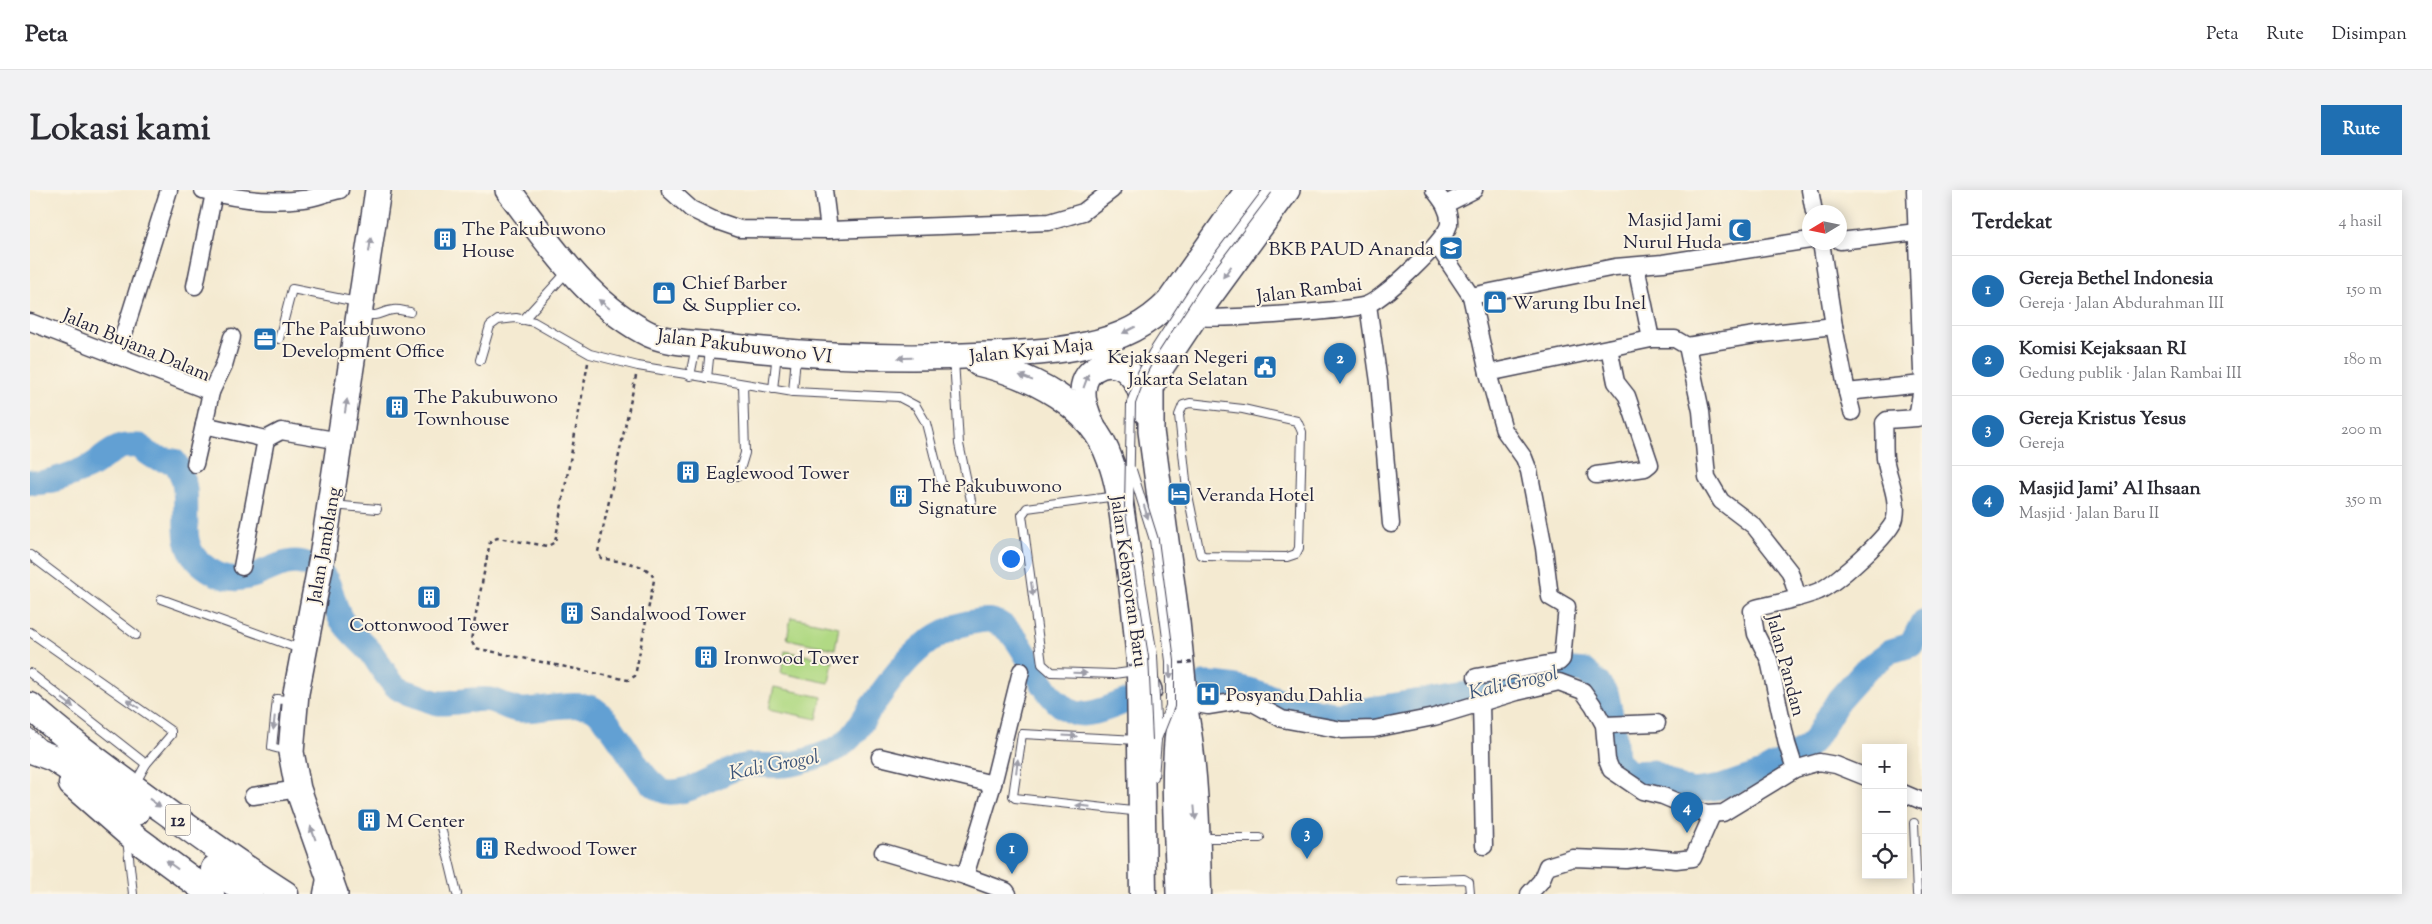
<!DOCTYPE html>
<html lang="id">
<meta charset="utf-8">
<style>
body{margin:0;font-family:"Sorts Mill Goudy",serif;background:#f2f2f3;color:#2b2b33}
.controls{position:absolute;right:15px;bottom:15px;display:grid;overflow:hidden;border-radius:0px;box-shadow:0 2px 12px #0003}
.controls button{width:45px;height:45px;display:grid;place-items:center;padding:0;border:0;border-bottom:1px solid #e1e1e2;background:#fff;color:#2b2b33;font:25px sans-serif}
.compass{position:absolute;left:1772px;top:15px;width:45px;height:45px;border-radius:50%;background:#fff;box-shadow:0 2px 12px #0003;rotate:260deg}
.you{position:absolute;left:980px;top:368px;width:18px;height:18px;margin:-12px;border:4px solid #fff;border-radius:50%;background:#1a73e8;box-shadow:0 0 0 8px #1a73e833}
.badge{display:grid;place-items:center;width:32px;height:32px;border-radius:50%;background:#1f6fb2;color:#fff;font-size:16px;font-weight:700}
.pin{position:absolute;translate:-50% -41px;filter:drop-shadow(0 1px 2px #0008)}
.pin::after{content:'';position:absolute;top:26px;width:18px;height:15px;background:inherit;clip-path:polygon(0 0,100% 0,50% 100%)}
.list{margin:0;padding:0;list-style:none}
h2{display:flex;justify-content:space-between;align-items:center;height:65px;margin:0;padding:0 20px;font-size:21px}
h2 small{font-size:16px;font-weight:400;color:#7c7c81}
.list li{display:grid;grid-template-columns:32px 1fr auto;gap:15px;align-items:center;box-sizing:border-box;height:70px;padding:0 20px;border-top:1px solid #e1e1e2}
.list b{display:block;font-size:19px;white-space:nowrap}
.list p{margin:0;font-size:16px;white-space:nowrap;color:#7c7c81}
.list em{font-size:16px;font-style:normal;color:#7c7c81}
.icon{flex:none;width:28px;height:28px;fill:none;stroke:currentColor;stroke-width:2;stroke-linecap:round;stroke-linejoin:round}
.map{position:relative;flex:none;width:1892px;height:704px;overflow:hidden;border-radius:0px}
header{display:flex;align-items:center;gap:30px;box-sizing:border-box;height:70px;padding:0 25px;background:#fff;border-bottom:1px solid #e1e1e2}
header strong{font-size:24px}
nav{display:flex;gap:28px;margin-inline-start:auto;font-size:18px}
.intro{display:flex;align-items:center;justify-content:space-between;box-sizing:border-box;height:120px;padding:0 30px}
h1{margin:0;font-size:35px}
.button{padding:12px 22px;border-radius:0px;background:#1f6fb2;color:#fff;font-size:18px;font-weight:700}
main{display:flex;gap:30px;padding:0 30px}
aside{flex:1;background:#fff;border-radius:0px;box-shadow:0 2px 12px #0003}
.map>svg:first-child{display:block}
.green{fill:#b1d984;stroke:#6a7e60}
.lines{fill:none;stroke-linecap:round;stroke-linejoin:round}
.river{stroke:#62a0d3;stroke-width:25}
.service-casing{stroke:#424052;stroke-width:10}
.minor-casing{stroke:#424052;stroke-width:19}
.primary-casing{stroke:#424052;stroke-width:28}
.trunk-casing{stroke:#424052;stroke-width:29}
.path{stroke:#424052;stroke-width:2.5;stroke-dasharray:4 4;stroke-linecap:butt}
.service{stroke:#fff;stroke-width:8}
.minor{stroke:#fff;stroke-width:16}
.primary{stroke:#fff;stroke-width:25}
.trunk{stroke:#fff;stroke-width:26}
.service-bridge-casing{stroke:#424052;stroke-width:10;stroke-linecap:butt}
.path-bridge{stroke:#424052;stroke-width:2.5;stroke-dasharray:4 4;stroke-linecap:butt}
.service-bridge{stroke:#fff;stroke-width:8}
.oneway{fill:#9c9ca7}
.labels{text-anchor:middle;stroke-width:4;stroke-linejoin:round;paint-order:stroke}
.shield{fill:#fcf5e5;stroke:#63616e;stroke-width:1}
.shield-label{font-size:18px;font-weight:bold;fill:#22223b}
.poi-label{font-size:19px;fill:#22223b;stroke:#fcf5e5;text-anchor:start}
.street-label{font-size:19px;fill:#22223b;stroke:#fcf5e5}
.water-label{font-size:20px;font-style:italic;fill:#3c5478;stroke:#fcf5e5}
</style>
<header>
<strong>Peta</strong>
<nav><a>Peta</a><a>Rute</a><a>Disimpan</a></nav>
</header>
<div class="intro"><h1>Lokasi kami</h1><a class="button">Rute</a></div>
<main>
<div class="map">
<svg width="1892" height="704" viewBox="0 0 1892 704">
<rect width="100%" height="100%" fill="#fcf5e5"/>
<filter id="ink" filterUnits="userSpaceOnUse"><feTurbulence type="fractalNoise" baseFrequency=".02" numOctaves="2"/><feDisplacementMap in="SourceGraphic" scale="10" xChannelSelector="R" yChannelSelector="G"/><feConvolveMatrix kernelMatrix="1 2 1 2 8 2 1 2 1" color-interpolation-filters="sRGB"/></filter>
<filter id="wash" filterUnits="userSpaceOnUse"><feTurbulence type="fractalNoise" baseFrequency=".0096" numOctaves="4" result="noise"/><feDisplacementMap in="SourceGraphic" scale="20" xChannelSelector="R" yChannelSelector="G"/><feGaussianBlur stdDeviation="1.12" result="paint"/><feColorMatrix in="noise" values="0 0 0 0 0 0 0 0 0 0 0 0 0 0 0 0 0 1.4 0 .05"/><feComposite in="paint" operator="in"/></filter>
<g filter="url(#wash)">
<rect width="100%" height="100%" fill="#f4ead1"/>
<g class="green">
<polygon points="761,427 809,437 805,459 757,449"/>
<polygon points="755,461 803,471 799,493 751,483"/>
<polygon points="744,497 792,507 787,529 739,519"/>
</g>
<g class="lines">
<g class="river">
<path d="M0 292C10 297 45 283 57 278 69 273 78 261 91 257 97 255 104 256 110 256 119 268 130 269 144 271 169 303 142 348 169 372 219 416 243 357 281 376 304 388 300 410 311 429 318 441 332 452 341 462 349 473 357 489 368 498 372 501 380 503 385 505 393 507 401 512 409 513 426 514 444 507 460 510 470 512 479 520 490 520 509 521 550 510 564 519 589 536 612 600 639 602 661 604 689 582 710 577 724 573 740 577 754 575 768 574 784 568 797 563 819 555 828 538 840 519 865 483 892 445 937 433 943 432 957 429 962 431 998 440 1006 511 1045 523 1060 527 1080 517 1094 512"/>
<path d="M1174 494C1222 492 1261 521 1308 524L1480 497 1532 479 1554 481 1568 493 1577 506 1584 540 1586 571 1599 583 1623 582 1650 598 1663 601 1691 597 1732 583 1775 559 1785 549 1809 509 1834 481 1861 461 1881 455 1892 433"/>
</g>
</g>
</g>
<g filter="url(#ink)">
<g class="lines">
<g class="service-casing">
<g id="service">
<path d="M332 123C352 128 347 122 363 120 368 119 374 121 380 122"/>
<polyline points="493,130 537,82"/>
<polyline points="249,149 262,99 327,112"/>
<polyline points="924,169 929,254 942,315"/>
<polyline points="450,170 460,136 468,130 486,128 504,132 560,164 608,176 763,202 869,207 886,216 896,233 912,296"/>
<polyline points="660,186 666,156"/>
<polyline points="677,188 680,159"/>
<polyline points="743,199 747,163"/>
<polyline points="763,202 766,166"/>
<polygon points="1160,213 1213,219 1267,231 1272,242 1269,358 1266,364 1257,367 1174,366 1170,364 1157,300 1149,225 1153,215"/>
<polyline points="708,286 715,263 713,194"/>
<polyline points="1132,300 1157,300"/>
<polyline points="1087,306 997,318 992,325 1012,474 1021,482 1084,484 1106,481"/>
<polyline points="302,315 347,319"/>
<polyline points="0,365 106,445"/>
<polyline points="131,409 270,459"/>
<polyline points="0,442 141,541 141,545 116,574 105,594"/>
<polyline points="0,483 116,574"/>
<polyline points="0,543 12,554"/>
<polyline points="1108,550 992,544 983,606 985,608 1102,621 1108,625"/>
<polyline points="257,561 242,557 247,509 263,511"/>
<polyline points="1124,587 1127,550"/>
<polyline points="410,633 427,704"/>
<polyline points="1884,633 1887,704"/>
<polyline points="1172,648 1230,648"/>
<polyline points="97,649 103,704"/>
<polyline points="1371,691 1434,689 1439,692 1440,704"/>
</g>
</g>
<g class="minor-casing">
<g id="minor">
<path d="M173 0C205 9 240 13 273 9 286 8 297 2 310 0"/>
<polyline points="640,0 661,19 684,30 710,39 799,40 1019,32 1053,22 1082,0"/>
<polyline points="794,0 799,40"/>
<polyline points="1780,0 1784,22"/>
<polyline points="1885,0 1892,181"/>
<polyline points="1416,14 1444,0"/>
<polyline points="1810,51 1887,42"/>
<polyline points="1791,52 1804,136 1817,202 1892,194"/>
<polyline points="1407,55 1441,106 1458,183 1474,240 1494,268 1499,281 1514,358 1520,407 1537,417 1532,469 1529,472 1446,487"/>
<polyline points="1606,76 1621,149"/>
<polyline points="165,96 184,3"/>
<polyline points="1441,106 1585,77 1633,73 1780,50"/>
<polyline points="1338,115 1349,192 1361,334"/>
<path d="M1159 126C1168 132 1319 121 1336 115 1351 111 1417 50 1419 34 1420 20 1412 10 1404 0"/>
<polyline points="0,132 181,202 174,235 236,249 251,241 311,251"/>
<polyline points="1657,156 1725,145 1804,136"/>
<polyline points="87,166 139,0"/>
<polyline points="1458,183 1621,149 1645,149 1657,156 1671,221 1677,287 1691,311 1724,336 1760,382 1768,408"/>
<polyline points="181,202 194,175 202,147"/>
<polyline points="1817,202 1822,222"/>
<polyline points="165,274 174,235"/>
<polyline points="1566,285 1615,278 1620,274 1597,206 1586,192 1579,158"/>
<polyline points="212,377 236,249"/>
<polyline points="1155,512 1178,516 1209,511 1223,513 1252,529 1312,540 1344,539 1404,527 1487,502 1529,492 1553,501 1563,515 1574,535 1577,570 1581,580 1612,601 1633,606 1676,624 1693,623 1765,579 1789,572 1806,575 1836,587"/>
<polyline points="1451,512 1454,656"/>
<polyline points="1574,535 1627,533"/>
<polyline points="850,567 963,594"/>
<path d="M1765 579 1757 554 1739 470 1726 444 1722 421 1726 418C1747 413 1769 409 1789 401 1805 394 1862 344 1865 328 1869 307 1858 288 1855 268 1854 256 1855 245 1854 233L1857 230 1887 228 1892 197"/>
<polyline points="1873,603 1892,611"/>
<polyline points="223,606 268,599"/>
<polyline points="853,662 935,686 976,701 978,704"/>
<polyline points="935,686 963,594 991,481"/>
<polyline points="1499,704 1511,691 1517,676 1543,668 1596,670 1615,667 1646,670 1663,668 1682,625"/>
</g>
</g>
<g class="primary-casing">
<g id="primary">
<path d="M478 0C517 51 555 109 613 141 635 154 669 153 694 156 782 166 870 170 959 165 991 163 1025 162 1056 155 1087 149 1117 135 1139 112L1218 0"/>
<path d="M948 173C1002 186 1061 214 1080 270 1090 296 1092 325 1096 352 1102 395 1107 438 1110 481L1119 500"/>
<path d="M1062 235C1057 224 1052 212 1053 201 1054 175 1085 165 1101 185 1110 195 1113 209 1116 222"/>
<polyline points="305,704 268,599 261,562 266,503 292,367 348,0"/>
<path d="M1149 704C1148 651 1142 595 1148 542 1149 531 1155 523 1155 512L1147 432 1121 241V198L1131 177 1163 129 1257 0"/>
</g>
</g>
<g class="trunk-casing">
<g id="trunk">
<polyline points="1110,481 1113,704"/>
<path d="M0 516C39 551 81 581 123 612 167 644 209 675 255 704"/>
<path d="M1155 522C1165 582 1167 643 1168 704"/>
<polyline points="4,561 23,568 106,622"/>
<polyline points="42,594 97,642 181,704"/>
<polyline points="184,679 219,704"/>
<polyline points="297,704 300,689"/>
</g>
</g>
<path class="path" d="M558 173 525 352 518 356 467 348 460 352 441 450 445 458 598 490 605 486 624 390C621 372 586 372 571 368L568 362 606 186"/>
<use href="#service" class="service"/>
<use href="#minor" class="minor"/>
<use href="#primary" class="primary"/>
<use href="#trunk" class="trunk"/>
<g class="service-bridge-casing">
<g id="service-bridge">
<polyline points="1102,280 1124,350 1140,471 1140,516 1127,549"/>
<polyline points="1127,550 1123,466 1099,316 1101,213 1112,183 1122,164 1168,93 1238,0"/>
</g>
</g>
<g class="path-bridge">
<polyline points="1150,473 1163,472"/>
<polyline points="1098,476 1115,475"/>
</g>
<use href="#service-bridge" class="service-bridge"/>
</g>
<defs><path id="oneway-solid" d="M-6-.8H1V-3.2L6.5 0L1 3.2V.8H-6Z" transform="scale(1.25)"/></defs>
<g class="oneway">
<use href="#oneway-solid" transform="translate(340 55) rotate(-82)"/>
<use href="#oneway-solid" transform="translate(1197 82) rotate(126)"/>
<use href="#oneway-solid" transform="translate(574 114) rotate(-141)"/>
<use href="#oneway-solid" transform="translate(1099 140) rotate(153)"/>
<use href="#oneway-solid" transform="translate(875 168) rotate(179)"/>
<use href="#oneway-solid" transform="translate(996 188) rotate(-159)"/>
<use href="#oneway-solid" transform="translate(1056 191) rotate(-70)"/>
<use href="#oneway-solid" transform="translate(316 216) rotate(-81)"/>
<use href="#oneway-solid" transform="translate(1116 322) rotate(73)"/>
<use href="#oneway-solid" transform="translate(1002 399) rotate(82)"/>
<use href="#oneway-solid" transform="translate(1140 482) rotate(88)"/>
<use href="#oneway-solid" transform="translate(1050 483) rotate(2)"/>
<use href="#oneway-solid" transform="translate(38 513) rotate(38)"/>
<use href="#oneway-solid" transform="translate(103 514) rotate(-145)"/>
<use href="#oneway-solid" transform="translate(244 533) rotate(96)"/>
<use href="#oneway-solid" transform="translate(1040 546) rotate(3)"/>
<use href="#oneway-solid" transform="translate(987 576) rotate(-83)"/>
<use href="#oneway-solid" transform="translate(125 613) rotate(36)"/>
<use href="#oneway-solid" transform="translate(1053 616) rotate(-174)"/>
<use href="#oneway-solid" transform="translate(1165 623) rotate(85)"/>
<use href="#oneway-solid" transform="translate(283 643) rotate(-110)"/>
<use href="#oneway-solid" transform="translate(142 675) rotate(-144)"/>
</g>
</g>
<defs>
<g id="mosque-square" transform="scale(1.25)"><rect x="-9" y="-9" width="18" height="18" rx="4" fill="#1f6fb2" stroke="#fcf5e5"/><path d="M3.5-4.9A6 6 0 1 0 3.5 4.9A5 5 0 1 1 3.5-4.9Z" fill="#fff"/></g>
<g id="building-square" transform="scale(1.25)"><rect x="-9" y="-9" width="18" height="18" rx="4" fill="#1f6fb2" stroke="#fcf5e5"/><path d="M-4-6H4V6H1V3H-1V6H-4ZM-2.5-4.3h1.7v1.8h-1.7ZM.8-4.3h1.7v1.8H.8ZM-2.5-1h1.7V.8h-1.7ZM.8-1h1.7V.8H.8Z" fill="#fff"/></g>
<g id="school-square" transform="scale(1.25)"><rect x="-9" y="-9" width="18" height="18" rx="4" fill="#1f6fb2" stroke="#fcf5e5"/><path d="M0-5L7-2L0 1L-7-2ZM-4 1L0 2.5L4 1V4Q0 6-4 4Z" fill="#fff"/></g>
<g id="shop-square" transform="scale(1.25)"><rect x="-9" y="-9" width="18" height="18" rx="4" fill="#1f6fb2" stroke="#fcf5e5"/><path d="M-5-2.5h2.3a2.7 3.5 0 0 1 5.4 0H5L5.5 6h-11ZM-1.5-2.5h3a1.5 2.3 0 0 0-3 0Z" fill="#fff"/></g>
<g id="office-square" transform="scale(1.25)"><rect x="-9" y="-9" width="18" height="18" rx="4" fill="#1f6fb2" stroke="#fcf5e5"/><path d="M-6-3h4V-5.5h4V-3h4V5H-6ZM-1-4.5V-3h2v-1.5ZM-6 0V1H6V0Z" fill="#fff"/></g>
<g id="civic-square" transform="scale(1.25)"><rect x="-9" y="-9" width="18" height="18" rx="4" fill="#1f6fb2" stroke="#fcf5e5"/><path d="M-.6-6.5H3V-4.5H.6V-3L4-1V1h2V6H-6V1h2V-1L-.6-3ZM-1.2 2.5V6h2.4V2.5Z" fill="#fff"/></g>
<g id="hotel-square" transform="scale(1.25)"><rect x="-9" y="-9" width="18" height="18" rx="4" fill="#1f6fb2" stroke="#fcf5e5"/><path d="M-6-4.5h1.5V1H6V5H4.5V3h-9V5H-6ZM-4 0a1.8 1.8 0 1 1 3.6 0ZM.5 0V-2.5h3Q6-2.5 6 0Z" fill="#fff"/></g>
<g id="hospital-square" transform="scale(1.25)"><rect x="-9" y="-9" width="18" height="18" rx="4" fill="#1f6fb2" stroke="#fcf5e5"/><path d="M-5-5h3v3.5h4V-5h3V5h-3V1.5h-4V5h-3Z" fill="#fff"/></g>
</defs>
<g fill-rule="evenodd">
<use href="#mosque-square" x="1710" y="40"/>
<use href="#building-square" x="415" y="49"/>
<use href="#school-square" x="1421" y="58"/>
<use href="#shop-square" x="634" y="103"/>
<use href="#shop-square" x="1465" y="112"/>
<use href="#office-square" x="235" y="149"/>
<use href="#civic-square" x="1235" y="177"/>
<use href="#building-square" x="367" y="217"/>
<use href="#building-square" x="658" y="282"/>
<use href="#hotel-square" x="1149" y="304"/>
<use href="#building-square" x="871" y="306"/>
<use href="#building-square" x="399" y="407"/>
<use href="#building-square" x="542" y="423"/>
<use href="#building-square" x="676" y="467"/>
<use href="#hospital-square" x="1178" y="504"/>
<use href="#building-square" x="339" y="630"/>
<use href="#building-square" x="457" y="658"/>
</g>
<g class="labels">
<rect class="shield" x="135.5" y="614.5" width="25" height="31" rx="4"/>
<g class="shield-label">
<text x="148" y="636">12</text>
</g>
<g class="poi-label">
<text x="1692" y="36" text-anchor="end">Masjid Jami<tspan x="1692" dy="22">Nurul Huda</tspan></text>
<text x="432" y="45">The Pakubuwono<tspan x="432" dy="22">House</tspan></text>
<text x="1404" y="65" text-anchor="end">BKB PAUD Ananda</text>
<text x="652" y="99">Chief Barber<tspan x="652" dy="22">&amp; Supplier co.</tspan></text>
<text x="1482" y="119">Warung Ibu Inel</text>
<text x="252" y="145">The Pakubuwono<tspan x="252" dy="22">Development Office</tspan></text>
<text x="1218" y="173" text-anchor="end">Kejaksaan Negeri<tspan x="1218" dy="22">Jakarta Selatan</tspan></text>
<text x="384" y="213">The Pakubuwono<tspan x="384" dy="22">Townhouse</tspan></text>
<text x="676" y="289">Eaglewood Tower</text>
<text x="888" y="302">The Pakubuwono<tspan x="888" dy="22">Signature</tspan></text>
<text x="1166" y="311">Veranda Hotel</text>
<text x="560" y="430">Sandalwood Tower</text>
<text x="399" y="441" text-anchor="middle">Cottonwood Tower</text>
<text x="694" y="474">Ironwood Tower</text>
<text x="1196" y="511">Posyandu Dahlia</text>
<text x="356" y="637">M Center</text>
<text x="474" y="665">Redwood Tower</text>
</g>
<g class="street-label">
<text transform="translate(1279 99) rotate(-7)" y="7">Jalan Rambai</text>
<text transform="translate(107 154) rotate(23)" y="7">Jalan Bujana Dalam</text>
<text transform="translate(715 155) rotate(7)" y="7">Jalan Pakubuwono VI</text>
<text transform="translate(1001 159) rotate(-6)" y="7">Jalan Kyai Maja</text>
<text transform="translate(293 355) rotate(-80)" y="7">Jalan Jamblang</text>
<text transform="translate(1100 391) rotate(82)" y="7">Jalan Kebayoran Baru</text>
<text transform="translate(1757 475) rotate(75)" y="7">Jalan Pandan</text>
</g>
<g class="water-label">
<text transform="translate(1483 492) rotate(-13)" y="7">Kali Grogol</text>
<text transform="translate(744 574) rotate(-11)" y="7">Kali Grogol</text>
</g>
</g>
</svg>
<div class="controls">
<button>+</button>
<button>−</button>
<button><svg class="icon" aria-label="locate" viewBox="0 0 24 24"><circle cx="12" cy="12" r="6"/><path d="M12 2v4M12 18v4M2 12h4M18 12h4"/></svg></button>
</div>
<svg class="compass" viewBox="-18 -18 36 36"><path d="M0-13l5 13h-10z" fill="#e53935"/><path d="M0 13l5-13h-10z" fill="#7c7c81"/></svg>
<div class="you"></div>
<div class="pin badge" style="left:982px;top:684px">1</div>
<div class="pin badge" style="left:1310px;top:194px">2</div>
<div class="pin badge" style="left:1277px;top:669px">3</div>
<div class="pin badge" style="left:1657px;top:643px">4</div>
</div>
<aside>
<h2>Terdekat<small>4 hasil</small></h2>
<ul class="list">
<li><span class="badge">1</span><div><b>Gereja Bethel Indonesia</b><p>Gereja · Jalan Abdurahman III</p></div><em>150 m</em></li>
<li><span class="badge">2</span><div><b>Komisi Kejaksaan RI</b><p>Gedung publik · Jalan Rambai III</p></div><em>180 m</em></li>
<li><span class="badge">3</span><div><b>Gereja Kristus Yesus</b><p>Gereja</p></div><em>200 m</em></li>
<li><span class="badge">4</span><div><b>Masjid Jami' Al Ihsaan</b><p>Masjid · Jalan Baru II</p></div><em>350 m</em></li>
</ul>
</aside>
</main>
